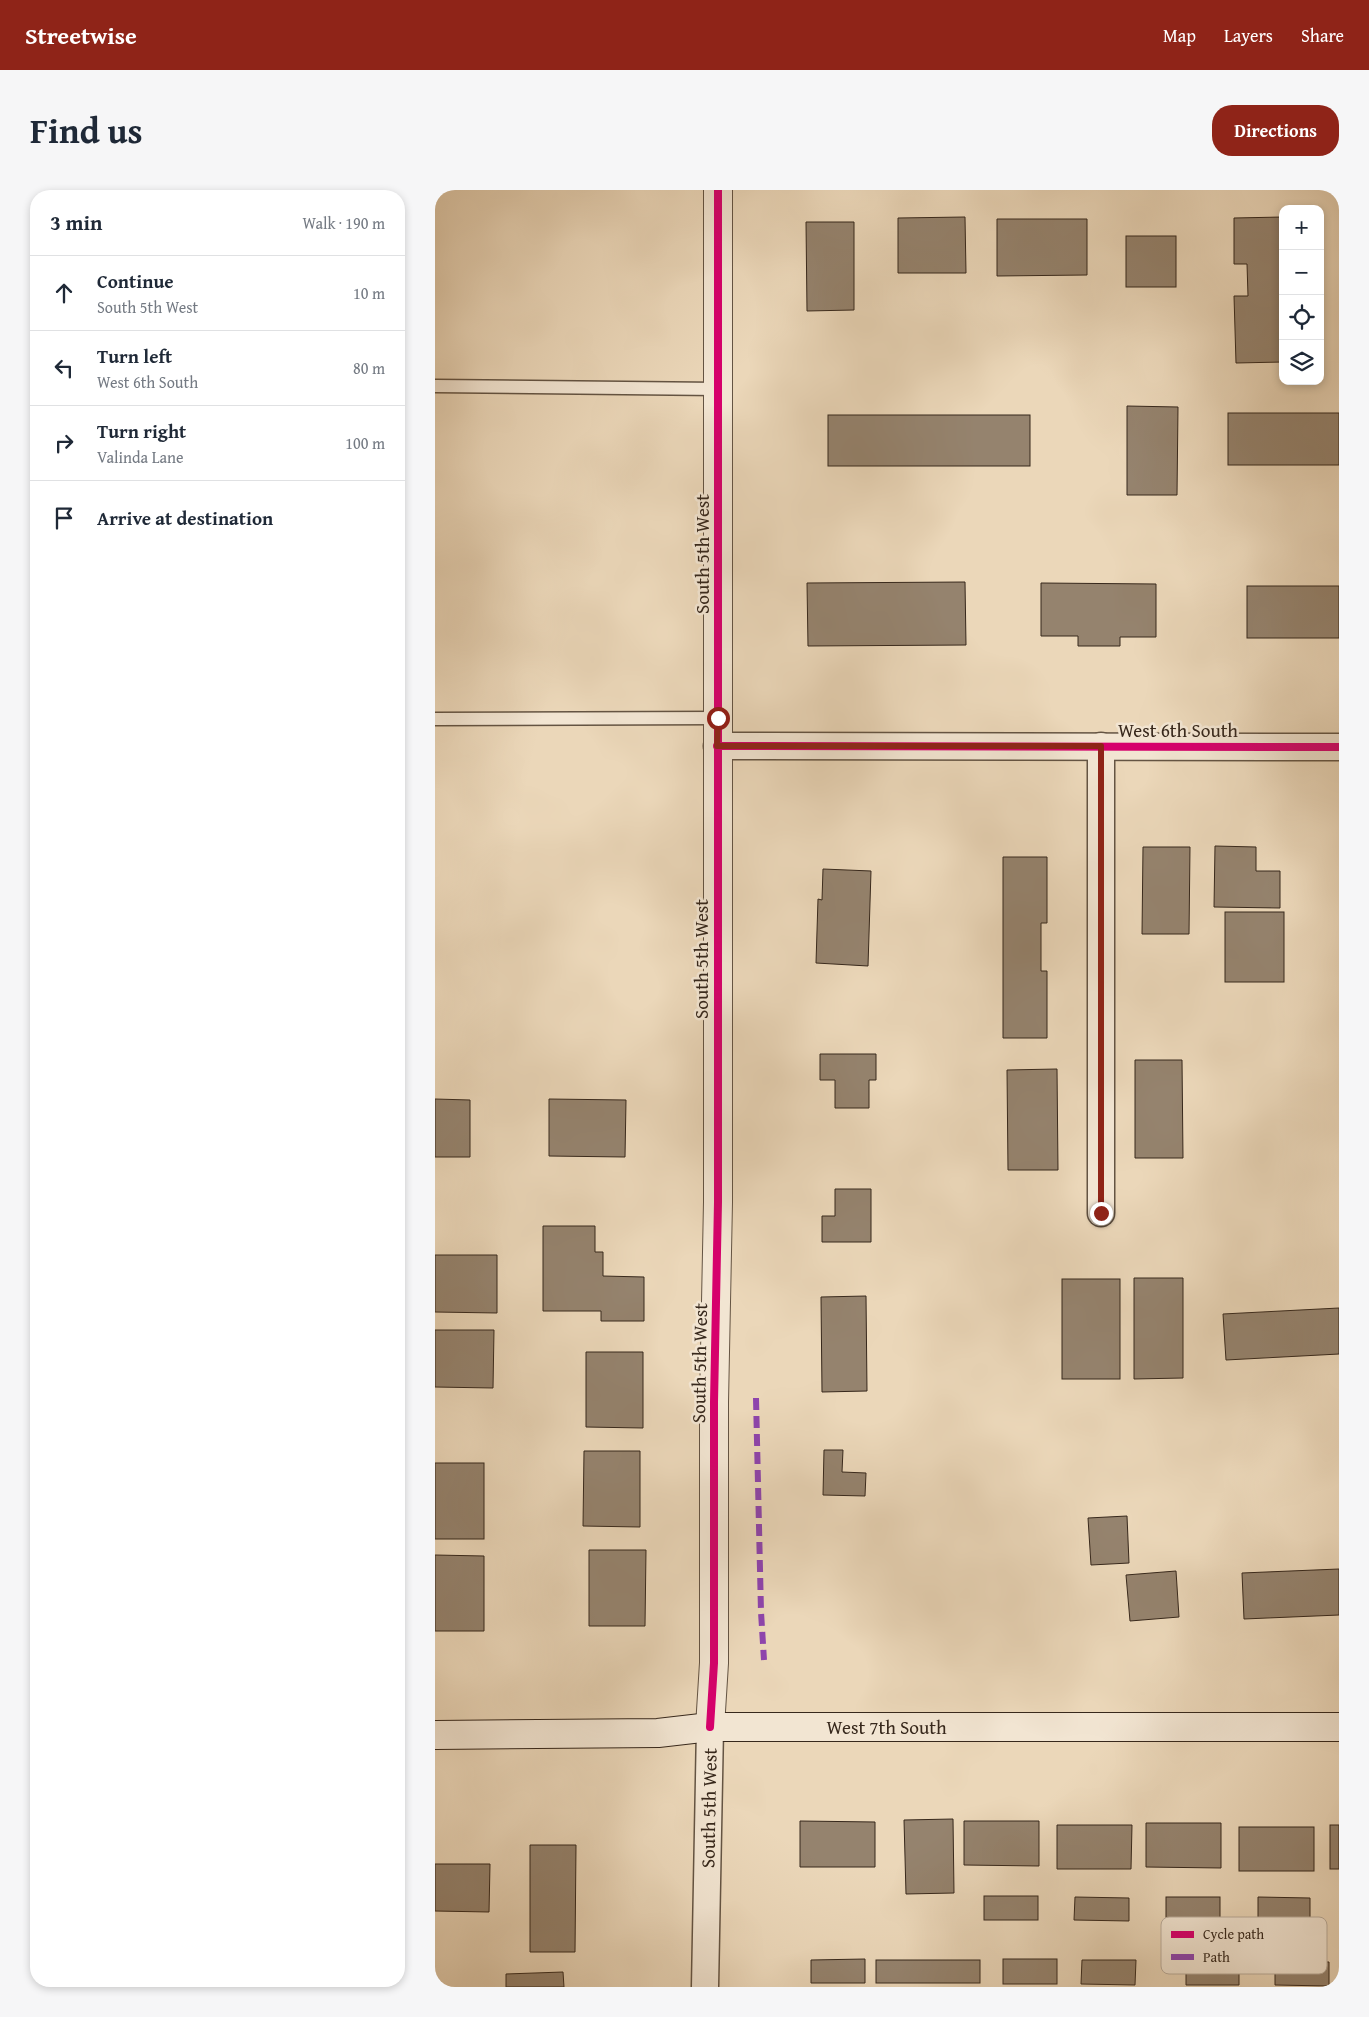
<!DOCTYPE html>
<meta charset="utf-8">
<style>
body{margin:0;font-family:"Gentium Book Plus",serif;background:#f6f6f7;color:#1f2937}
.controls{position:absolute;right:15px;top:15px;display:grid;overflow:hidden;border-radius:10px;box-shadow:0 2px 8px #0003}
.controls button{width:45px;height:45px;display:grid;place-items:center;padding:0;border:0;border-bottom:1px solid #e0e1e3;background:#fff;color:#1f2937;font:25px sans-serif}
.stop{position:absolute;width:15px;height:15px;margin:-11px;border:4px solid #8f2418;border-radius:50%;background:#fff}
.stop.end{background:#8f2418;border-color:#fff;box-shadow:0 1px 5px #0008}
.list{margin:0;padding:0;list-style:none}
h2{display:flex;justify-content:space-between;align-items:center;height:65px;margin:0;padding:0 20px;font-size:21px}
h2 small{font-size:16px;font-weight:400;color:#747a83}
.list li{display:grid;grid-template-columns:32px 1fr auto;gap:15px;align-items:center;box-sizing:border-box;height:75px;padding:0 20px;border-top:1px solid #e0e1e3}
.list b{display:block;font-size:19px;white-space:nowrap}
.list p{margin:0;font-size:16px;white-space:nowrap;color:#747a83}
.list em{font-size:16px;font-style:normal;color:#747a83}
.icon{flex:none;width:28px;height:28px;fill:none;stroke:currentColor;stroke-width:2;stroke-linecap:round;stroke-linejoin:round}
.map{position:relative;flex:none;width:904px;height:1797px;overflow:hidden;border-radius:20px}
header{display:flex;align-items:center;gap:30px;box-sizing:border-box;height:70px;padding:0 25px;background:#8f2418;color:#fff}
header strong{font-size:24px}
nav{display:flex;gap:28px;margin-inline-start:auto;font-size:18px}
.intro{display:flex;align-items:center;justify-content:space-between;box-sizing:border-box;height:120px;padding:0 30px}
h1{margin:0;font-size:35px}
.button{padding:12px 22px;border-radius:20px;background:#8f2418;color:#fff;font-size:18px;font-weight:700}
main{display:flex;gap:30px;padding:0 30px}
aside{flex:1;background:#fff;border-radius:20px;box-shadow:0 2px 8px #0003}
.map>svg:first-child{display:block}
.building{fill:#95836e;stroke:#37281c}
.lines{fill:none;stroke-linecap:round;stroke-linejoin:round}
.service-casing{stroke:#645443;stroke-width:15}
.minor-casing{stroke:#645443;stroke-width:29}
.tertiary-casing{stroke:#645443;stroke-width:30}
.secondary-casing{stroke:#37281c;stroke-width:30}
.service{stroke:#f2e5d2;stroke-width:12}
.minor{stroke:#f2e5d2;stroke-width:26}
.tertiary{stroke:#f2e5d2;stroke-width:28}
.secondary{stroke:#f2e5d2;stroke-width:28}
.quiet{stroke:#8e44ad;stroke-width:6;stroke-dasharray:12 6;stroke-linecap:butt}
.cycleway-casing{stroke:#f2e5d2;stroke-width:11}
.cycleway{stroke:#d6006c;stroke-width:8}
.route{stroke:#8f2418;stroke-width:6}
.labels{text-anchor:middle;stroke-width:5;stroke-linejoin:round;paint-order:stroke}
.street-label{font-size:19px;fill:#37281c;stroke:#f2e5d2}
.key{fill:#f2e5d2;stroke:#baac9b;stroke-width:1}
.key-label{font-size:14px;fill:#37281c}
</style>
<header>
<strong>Streetwise</strong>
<nav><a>Map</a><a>Layers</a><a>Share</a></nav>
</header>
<div class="intro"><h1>Find us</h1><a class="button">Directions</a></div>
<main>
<aside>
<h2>3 min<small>Walk · 190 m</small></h2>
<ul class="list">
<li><svg class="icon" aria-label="ahead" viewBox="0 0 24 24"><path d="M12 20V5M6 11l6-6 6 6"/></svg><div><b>Continue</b><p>South 5th West</p></div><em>10 m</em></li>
<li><svg class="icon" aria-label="left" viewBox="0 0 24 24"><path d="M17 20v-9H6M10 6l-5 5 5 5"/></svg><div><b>Turn left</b><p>West 6th South</p></div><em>80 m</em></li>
<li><svg class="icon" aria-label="right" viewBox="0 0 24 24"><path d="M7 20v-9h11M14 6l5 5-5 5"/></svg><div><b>Turn right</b><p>Valinda Lane</p></div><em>100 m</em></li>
<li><svg class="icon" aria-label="arrive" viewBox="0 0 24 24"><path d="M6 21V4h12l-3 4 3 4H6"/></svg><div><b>Arrive at destination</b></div></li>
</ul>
</aside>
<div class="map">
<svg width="904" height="1797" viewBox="0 0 904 1797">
<rect width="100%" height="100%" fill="#ebd7b9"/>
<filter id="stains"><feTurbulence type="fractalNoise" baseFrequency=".004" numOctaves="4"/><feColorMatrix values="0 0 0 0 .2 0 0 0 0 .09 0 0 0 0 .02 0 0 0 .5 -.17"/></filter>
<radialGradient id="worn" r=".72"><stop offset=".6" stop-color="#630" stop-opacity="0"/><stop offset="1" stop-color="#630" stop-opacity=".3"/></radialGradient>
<g class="building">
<polygon points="530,27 531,83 463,83 463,28"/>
<polygon points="848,27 848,172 801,173 799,106 813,106 812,74 799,74 799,28"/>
<polygon points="562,29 652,29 652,85 562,86"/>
<polygon points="371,32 419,32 419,120 372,121"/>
<rect x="691" y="46" width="50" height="51"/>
<polygon points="692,216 743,217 742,305 692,305"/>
<rect x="793" y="223" width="111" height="52"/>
<rect x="393" y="225" width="202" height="51"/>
<polygon points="530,392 531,455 373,456 372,393"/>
<polygon points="606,393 721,394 721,447 685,447 685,456 643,456 643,446 606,446"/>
<rect x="812" y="396" width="92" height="52"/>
<polygon points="780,656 821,657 821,681 845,681 845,718 779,717"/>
<polygon points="708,657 755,657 754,744 707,744"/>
<polygon points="568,667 612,667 612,733 606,733 606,781 612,781 612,848 568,848"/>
<polygon points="388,679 436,681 433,776 381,773 383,709 387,710"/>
<rect x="790" y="722" width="59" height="70"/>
<polygon points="385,864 441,864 441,890 434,890 434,918 400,918 400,890 385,890"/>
<polygon points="700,870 747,870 748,968 700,968"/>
<polygon points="622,879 623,980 573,980 572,880"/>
<polygon points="0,909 35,910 35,967 0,967"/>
<polygon points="114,909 191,910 190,967 114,966"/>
<polygon points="400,999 436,999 436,1052 387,1052 387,1026 400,1026"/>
<polygon points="108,1036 160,1036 160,1062 168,1062 168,1086 209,1087 209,1131 166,1131 166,1121 108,1121"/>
<polygon points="0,1065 62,1065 62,1123 0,1122"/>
<polygon points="699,1088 748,1088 748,1188 699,1189"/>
<rect x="627" y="1089" width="58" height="100"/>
<polygon points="431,1106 432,1201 387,1202 386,1107"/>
<polygon points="904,1118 904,1164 791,1170 788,1124"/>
<polygon points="0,1140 59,1140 58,1198 0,1197"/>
<polygon points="151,1162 208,1162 208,1238 151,1237"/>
<polygon points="389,1260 408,1260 407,1282 431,1283 430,1306 388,1305"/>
<polygon points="149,1261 205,1261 205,1337 148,1336"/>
<rect x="0" y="1273" width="49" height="76"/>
<polygon points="692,1326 694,1373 656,1375 653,1328"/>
<polygon points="154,1360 211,1360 210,1436 154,1436"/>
<polygon points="0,1365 49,1366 49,1441 0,1441"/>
<polygon points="904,1379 904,1425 809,1429 807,1383"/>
<polygon points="741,1381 744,1427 695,1431 691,1385"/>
<polygon points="518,1629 519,1703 471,1704 469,1630"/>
<polygon points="365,1631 440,1632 440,1677 365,1677"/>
<polygon points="529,1631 604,1631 604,1676 529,1675"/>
<polygon points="711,1633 786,1633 786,1678 711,1677"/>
<polygon points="622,1635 697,1635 696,1679 622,1679"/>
<rect x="895" y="1635" width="9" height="44"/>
<rect x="804" y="1637" width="75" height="44"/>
<polygon points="95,1655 141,1655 140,1762 95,1762"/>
<polygon points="0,1674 55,1674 54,1722 0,1721"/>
<rect x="549" y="1706" width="54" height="24"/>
<polygon points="640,1707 694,1708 694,1731 639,1730"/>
<rect x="731" y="1707" width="54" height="25"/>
<polygon points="823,1707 875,1708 875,1733 823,1733"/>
<polygon points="430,1769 430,1793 376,1793 376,1770"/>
<rect x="568" y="1769" width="54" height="25"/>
<rect x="441" y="1770" width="104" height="23"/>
<polygon points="647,1770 701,1770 700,1795 646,1794"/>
<polygon points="751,1770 804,1771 804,1795 751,1795"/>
<polygon points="840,1771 894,1772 894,1796 840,1795"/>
<polygon points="128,1782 129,1797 71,1797 71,1784"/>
</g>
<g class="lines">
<g class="service-casing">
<g id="service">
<polyline points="0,196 283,199"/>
<polyline points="0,529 283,528"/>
</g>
</g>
<g class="minor-casing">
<g id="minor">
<polyline points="282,556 904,557"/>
<polyline points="666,556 666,1023"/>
<path id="s1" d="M270 1797 275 1537"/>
</g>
</g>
<g class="tertiary-casing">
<polyline id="tertiary" points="275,1537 279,1473 279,1212 283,1012 283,0"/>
</g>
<g class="secondary-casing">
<g id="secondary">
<path id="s2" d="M0 1545 223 1543 275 1537H904"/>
</g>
</g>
<use href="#service" class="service"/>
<use href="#minor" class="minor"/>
<use href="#tertiary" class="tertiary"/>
<use href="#secondary" class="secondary"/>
<polyline class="quiet" points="321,1208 326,1422 329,1470"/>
<g class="cycleway-casing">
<g id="cycleway">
<polyline points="282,556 904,557"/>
<polyline points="275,1537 279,1473 279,1212 283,1012 283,0"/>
</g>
</g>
<use href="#cycleway" class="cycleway"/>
</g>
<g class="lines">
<polyline class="route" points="283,528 282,556 666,556 666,1023"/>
</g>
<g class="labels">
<g class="street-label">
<text transform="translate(267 364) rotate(-90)" y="7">South 5th West</text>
<text x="743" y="547">West 6th South</text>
<text transform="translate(266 769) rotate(-90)" y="7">South 5th West</text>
<text transform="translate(264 1173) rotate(-89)" y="7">South 5th West</text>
<text dy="7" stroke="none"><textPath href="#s2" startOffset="452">West 7th South</textPath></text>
<text dy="7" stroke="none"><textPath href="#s1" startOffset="179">South 5th West</textPath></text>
</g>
</g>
<rect x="726" y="1727" width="166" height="57" rx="8" class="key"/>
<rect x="736" y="1741" width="23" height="7" fill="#d6006c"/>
<rect x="736" y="1764" width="23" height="6" fill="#8e44ad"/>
<g class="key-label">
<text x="768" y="1749">Cycle path</text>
<text x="768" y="1772">Path</text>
</g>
<rect width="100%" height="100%" filter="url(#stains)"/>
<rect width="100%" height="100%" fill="url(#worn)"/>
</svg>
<div class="controls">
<button>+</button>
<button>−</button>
<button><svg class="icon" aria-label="locate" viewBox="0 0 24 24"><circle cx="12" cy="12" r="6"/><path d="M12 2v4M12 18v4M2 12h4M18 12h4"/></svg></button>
<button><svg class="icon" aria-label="layers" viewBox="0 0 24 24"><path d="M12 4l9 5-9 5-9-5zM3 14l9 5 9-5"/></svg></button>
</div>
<div class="stop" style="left:283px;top:528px"></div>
<div class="stop end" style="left:666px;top:1023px"></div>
</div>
</main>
